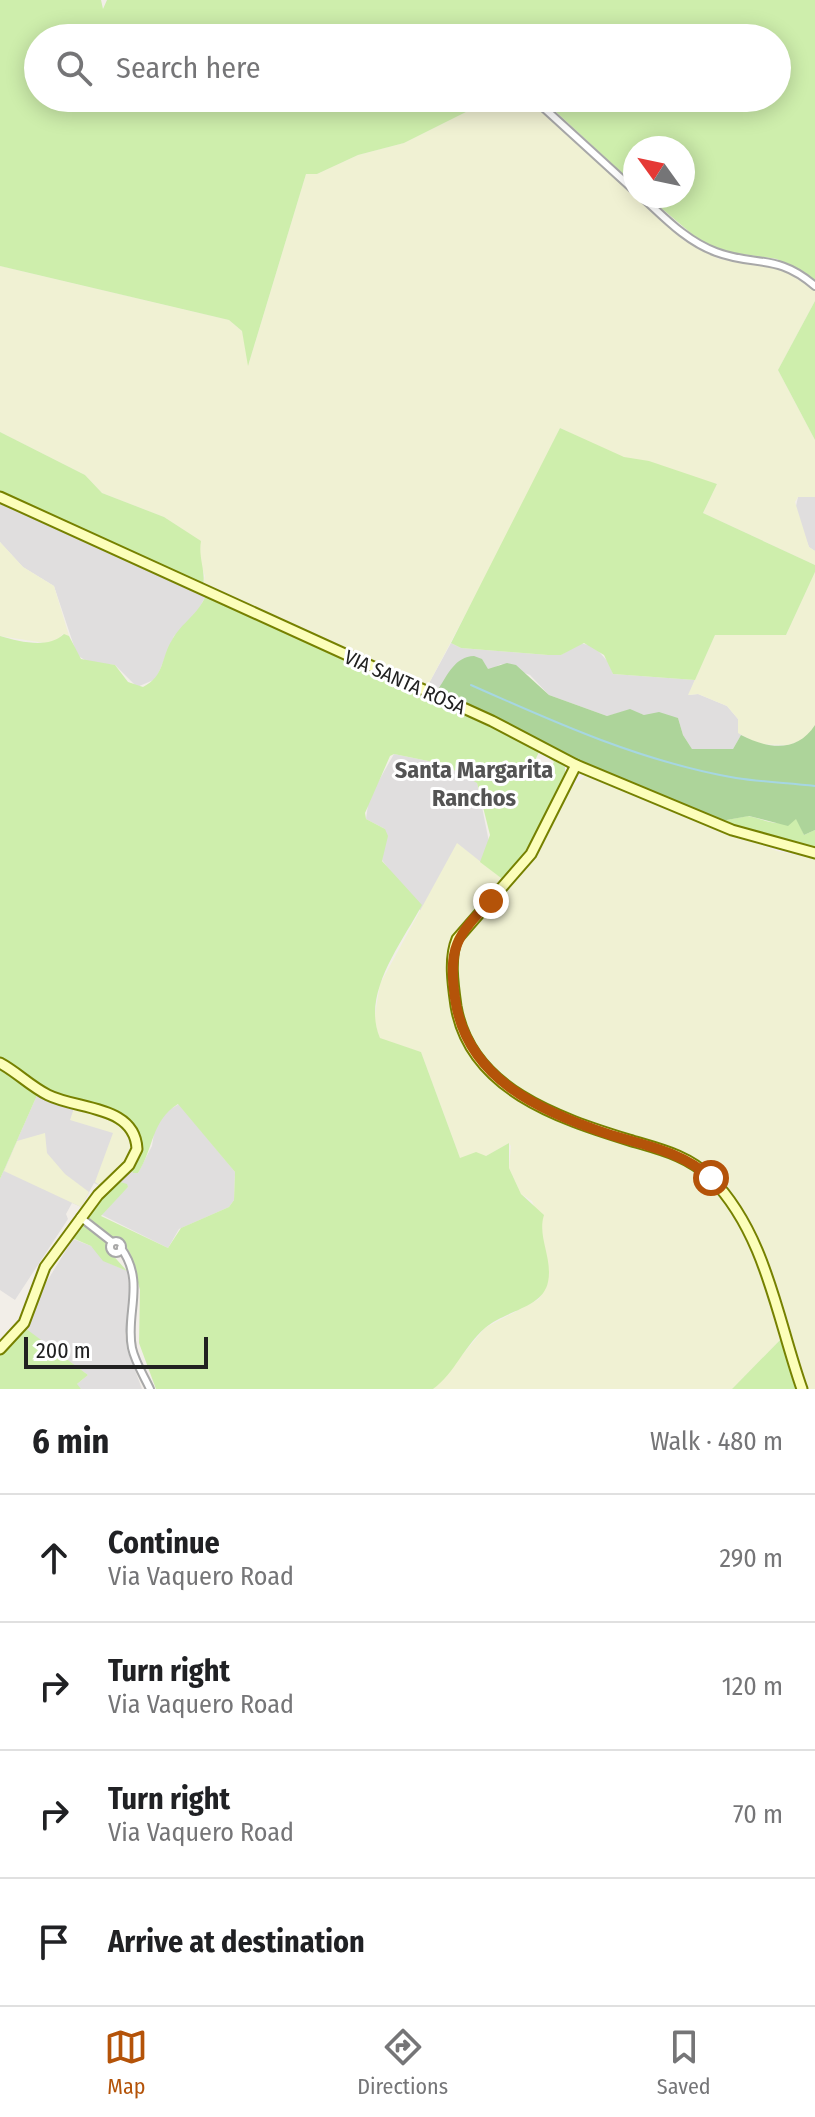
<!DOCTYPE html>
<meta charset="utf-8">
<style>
body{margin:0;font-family:"Fira Sans Condensed",sans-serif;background:#f6f6f6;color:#202124}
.compass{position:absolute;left:623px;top:136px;width:72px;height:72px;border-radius:50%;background:#fff;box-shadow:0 4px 20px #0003;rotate:303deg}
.scale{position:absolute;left:24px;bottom:20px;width:184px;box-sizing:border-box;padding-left:8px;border:4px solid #212121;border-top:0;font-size:22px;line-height:28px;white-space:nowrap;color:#212121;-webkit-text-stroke:6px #fff;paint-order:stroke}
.stop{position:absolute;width:24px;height:24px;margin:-18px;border:6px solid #b45309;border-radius:50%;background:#fff}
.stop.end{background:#b45309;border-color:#fff;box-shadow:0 2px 8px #0008}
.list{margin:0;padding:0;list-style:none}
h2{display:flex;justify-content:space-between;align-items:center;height:104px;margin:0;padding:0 32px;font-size:34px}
h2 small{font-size:26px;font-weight:400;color:#757577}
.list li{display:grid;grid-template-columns:52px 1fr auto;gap:24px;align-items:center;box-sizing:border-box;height:128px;padding:0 32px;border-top:2px solid #e0e0e0}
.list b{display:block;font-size:30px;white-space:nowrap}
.list p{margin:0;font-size:26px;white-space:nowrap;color:#757577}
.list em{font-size:26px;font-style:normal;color:#757577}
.icon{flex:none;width:44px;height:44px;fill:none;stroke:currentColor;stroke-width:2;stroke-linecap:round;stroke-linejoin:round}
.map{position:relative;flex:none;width:815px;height:1389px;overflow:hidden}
.search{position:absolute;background:#fff;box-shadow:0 4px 20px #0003;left:24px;right:24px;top:24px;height:88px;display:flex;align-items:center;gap:20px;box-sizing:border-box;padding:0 28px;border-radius:44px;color:#757577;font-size:30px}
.sheet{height:616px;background:#fff}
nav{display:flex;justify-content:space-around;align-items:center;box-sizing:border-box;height:112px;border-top:2px solid #e0e0e0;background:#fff;font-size:22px;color:#757577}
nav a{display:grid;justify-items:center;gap:4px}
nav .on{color:#b45309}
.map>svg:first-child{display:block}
.residential{fill:#e0dede}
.farmland{fill:#f0f1d3}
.grass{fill:#ceeeac}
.forest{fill:#add49a}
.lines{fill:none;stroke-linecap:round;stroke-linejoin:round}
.stream{stroke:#a6d6e2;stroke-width:2}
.street-casing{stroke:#a8a8a8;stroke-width:10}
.secondary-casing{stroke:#768100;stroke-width:13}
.street{stroke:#fff;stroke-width:6}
.secondary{stroke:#fcfeba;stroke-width:9}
.route{stroke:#b45309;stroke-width:10}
.labels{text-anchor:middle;stroke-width:6;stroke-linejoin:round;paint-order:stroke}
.street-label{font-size:20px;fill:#212121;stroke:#fff}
.quarter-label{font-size:24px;font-weight:bold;fill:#545454;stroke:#fff}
</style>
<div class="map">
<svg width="815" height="1389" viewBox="0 0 815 1389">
<rect width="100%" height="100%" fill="#f2eee8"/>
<g class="residential">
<polygon points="798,497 815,497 815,551 809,547 795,511"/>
<polygon points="0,503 206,595 195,617 174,636 156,679 137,687 115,665 88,662 77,655 54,586 23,567 0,542"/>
<polygon points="451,643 461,648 548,655 561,655 579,643 594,646 609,663 613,674 695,680 689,695 698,694 727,706 738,719 741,735 733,749 692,749 683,735 678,718 644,715 630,710 607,716 549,695 530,675 501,664 442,695 427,687"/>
<polygon points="394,754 443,764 477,782 489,842 462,925 455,934 450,950 382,860 385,829 366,819 369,798"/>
<polygon points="38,1093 123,1124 102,1187 94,1183 81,1207 72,1203 66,1214 68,1219 15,1300 0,1290 0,1179"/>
<polygon points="179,1104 235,1172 234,1200 229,1207 179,1229 168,1248 100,1214 128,1187 117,1181 131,1168 138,1173 152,1146 155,1127 164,1113"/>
<polygon points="73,1239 91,1246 109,1263 127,1271 131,1303 125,1335 127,1349 142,1389 81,1389 76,1385 88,1375 27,1330 44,1286"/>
</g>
<g class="farmland">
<polygon points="519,100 545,113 683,240 719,259 778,267 815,290 815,301 778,370 815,440 815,497 798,497 795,502 809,547 815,551 815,565 703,513 717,484 624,458 560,428 506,538 427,687 203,585 205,576 198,557 200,541 164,517 102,493 85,475 0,432 0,266 229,320 242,331 249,363 306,174 317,174 358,155 404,143 470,110"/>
<polygon points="0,542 23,567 54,586 69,636 63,634 56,642 45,643 0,636"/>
<polygon points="815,572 815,725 806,739 788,745 758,744 738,733 738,719 727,706 698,694 688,695 715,635 786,635"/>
<polygon points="585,776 777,851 815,859 815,1389 806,1389 757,1241 708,1170 675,1150 600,1127 533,1099 492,1069 473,1044 465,1025 457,987 458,945 466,932 522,872 544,840 567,792"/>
<polygon points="457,843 505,881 452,940 452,1003 461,1038 486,1074 522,1102 555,1118 669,1155 691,1166 731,1209 757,1259 782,1338 732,1389 433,1389 485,1328 539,1299 548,1282 541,1224 532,1201 521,1194 509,1168 511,1146 509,1143 486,1156 460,1158 421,1052 380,1039 374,1020 380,984"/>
<polygon points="74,1108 102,1114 128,1128 134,1150 123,1167 102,1187 95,1182 113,1133 70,1120"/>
<polygon points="45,1133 47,1153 65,1174 89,1192 81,1207 4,1171 17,1141"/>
</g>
<g class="grass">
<polygon points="0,0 101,0 103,9 107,0 815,0 815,280 777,259 721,251 699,240 647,196 683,196 683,148 635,148 635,185 541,98 777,98 777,38 38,38 38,98 519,98 470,110 404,143 358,155 317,174 306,174 248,366 242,331 229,320 0,266"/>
<polygon points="815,301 815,440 778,370"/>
<polygon points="560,428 624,457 649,461 717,484 703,513 815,565 815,572 786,635 715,635 695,680 613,674 604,655 584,643 561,655 548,655 461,648 451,643"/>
<path d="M0 432 85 475 102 493 164 517 201 541C198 557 206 572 203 585L0 491Z"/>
<path d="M206 595 520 741 539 752 531 769 546 778 554 762 547 756 565 767V776L535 836 505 881 480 862 490 835 477 783 443 764 394 754 390 756 365 813 366 819 385 829 388 836 382 861 422 905C401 944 361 994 380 1038L421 1052 460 1158 476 1152 486 1156 509 1143V1168L521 1194 544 1215C537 1237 553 1258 548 1282 543 1308 504 1311 485 1328 464 1346 455 1373 433 1389H156L139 1343 140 1290 130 1253 122 1240C110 1236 90 1228 88 1214L117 1181 127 1184 128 1187 101 1216 168 1248 181 1228 229 1207 234 1200 235 1172 178 1104C151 1121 154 1148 138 1173H133L131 1168 140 1140 129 1120 58 1095 0 1059V636C21 642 48 649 64 634L69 636 81 659 115 665 128 682 143 687C165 676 161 657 172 640 182 622 198 615 206 595Z"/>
<path d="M748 816C768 820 780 829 797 818L804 835 815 830V850L721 821Z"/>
<polygon points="0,1068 38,1093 0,1179"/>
<polygon points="82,1224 108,1242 109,1251 127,1271 103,1261 91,1246 70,1237"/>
<polygon points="25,1328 88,1375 77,1384 81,1389 0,1389 0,1353"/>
<polygon points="782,1338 799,1389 732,1389"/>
</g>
<path class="forest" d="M474 656 482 659 488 669 507 663 516 665 549 695 607 716 630 709 644 715 659 712 678 718 683 735 692 749H733L741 735C768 749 797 753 815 725V830L804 835 796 819 788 826 749 816 721 821 582 762 442 695 439 688C448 674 455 657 474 656Z"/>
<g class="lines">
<path class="stream" d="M471 685C556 723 643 762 736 778 762 782 789 783 815 786"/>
<g class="street-casing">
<g id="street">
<polyline points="533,98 635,191"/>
<path d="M641 196C664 217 686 241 716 252 756 267 777 253 815 286"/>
<polyline points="80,1217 112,1242"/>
<circle cx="116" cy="1247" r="6"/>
<path d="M121 1248C146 1282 125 1314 132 1348 135 1362 144 1376 150 1389"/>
</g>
</g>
<g class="secondary-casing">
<g id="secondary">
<polyline points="0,497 492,721 576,765 732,830 815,853"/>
<path d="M576 765 531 854 457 939C449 958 453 985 456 1006 470 1089 558 1118 629 1140 659 1149 688 1155 711 1178 766 1234 777 1318 802 1389"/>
<path d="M0 1063C17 1072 30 1086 48 1095 78 1110 135 1105 137 1149L129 1165 98 1195 45 1267 24 1323 0 1349"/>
</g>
</g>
<use href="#street" class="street"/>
<use href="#secondary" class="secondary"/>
</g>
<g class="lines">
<path class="route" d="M491 901C456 935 448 949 455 998 466 1079 541 1112 611 1135 647 1146 682 1152 711 1178"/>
</g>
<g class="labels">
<g class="street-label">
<text transform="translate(405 682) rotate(24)" y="7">VIA SANTA ROSA</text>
</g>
<g class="quarter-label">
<text x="474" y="778">Santa Margarita<tspan x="474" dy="28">Ranchos</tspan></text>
</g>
</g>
</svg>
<svg class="compass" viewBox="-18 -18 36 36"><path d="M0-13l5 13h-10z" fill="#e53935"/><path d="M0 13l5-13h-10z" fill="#757577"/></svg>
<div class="scale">200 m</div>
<div class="stop" style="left:711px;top:1178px"></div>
<div class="stop end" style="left:491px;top:901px"></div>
<div class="search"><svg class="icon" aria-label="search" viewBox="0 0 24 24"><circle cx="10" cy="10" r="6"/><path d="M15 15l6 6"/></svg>Search here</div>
</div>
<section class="sheet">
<h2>6 min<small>Walk · 480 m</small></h2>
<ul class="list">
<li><svg class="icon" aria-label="ahead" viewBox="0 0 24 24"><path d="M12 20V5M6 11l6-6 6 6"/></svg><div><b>Continue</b><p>Via Vaquero Road</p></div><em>290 m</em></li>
<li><svg class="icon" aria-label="right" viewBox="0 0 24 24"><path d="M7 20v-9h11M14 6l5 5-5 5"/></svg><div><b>Turn right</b><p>Via Vaquero Road</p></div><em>120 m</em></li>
<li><svg class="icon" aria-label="right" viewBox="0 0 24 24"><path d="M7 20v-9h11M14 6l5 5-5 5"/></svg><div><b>Turn right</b><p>Via Vaquero Road</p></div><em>70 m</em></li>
<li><svg class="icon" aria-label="arrive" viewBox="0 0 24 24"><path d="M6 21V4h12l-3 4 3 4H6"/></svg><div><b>Arrive at destination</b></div></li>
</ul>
</section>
<nav>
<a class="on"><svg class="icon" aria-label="map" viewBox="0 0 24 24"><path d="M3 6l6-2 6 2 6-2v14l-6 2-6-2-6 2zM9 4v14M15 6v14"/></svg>Map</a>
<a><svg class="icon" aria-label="directions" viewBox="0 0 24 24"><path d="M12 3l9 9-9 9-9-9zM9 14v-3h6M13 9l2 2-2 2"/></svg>Directions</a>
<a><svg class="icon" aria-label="saved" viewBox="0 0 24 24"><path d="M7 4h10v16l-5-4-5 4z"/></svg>Saved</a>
</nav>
